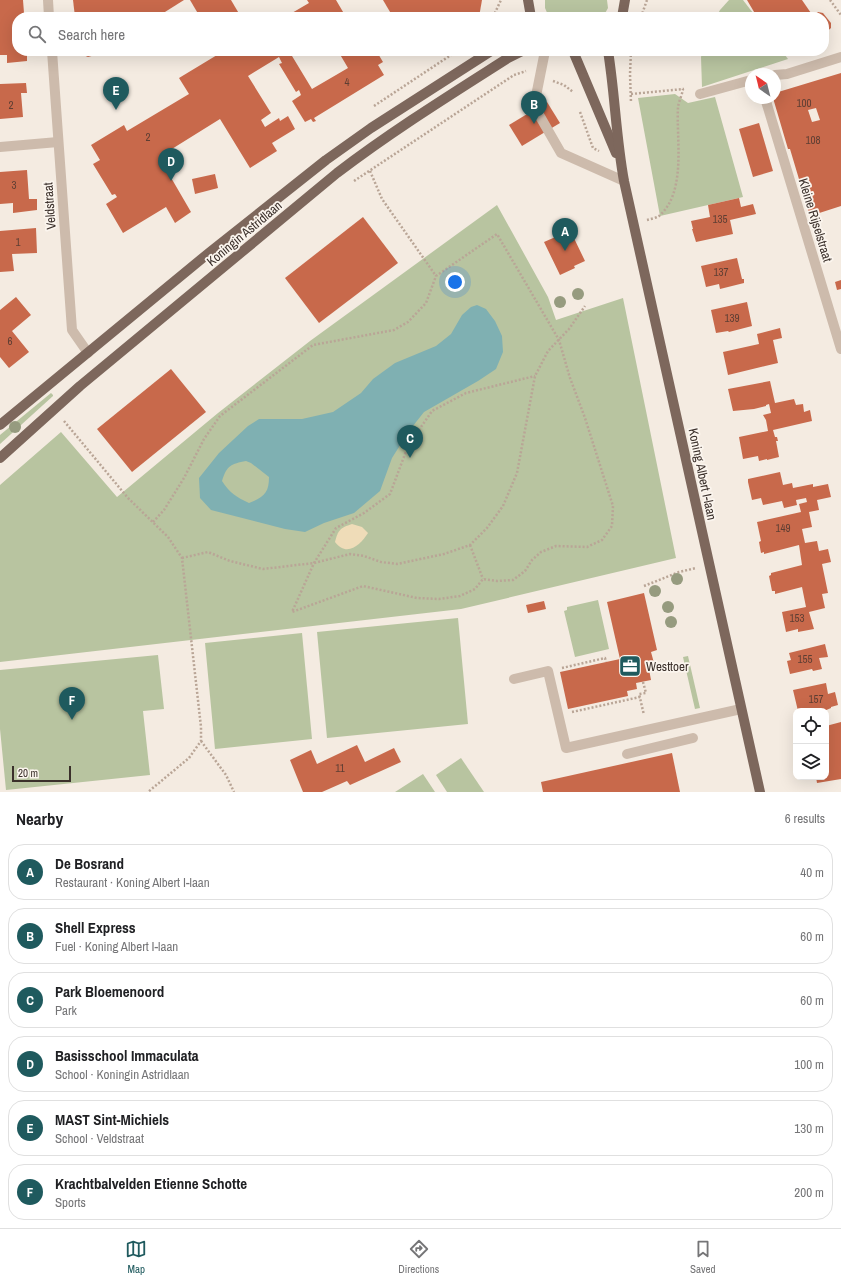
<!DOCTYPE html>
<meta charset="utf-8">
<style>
body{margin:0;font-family:"Archivo Narrow",sans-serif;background:#f6f6f6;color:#202124}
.controls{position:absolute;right:12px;bottom:12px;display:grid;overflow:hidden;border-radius:8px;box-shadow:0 4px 16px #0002}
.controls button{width:36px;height:36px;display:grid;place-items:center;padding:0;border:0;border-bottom:1px solid #e0e0e0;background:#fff;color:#202124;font:20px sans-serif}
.compass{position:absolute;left:745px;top:68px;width:36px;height:36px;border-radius:50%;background:#fff;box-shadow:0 4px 16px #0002;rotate:325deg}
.scale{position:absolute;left:12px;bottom:10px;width:59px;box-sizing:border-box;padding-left:4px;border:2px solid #3b302b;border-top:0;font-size:11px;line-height:14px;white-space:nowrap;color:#3b302b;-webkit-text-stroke:3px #fbf5ee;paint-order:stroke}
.you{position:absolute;left:455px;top:282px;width:14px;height:14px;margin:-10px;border:3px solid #fff;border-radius:50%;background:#1a73e8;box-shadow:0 0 0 6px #1a73e833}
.badge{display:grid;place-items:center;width:26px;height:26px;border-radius:50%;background:#1f5a5e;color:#fff;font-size:13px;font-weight:700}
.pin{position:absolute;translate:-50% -33px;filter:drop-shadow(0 1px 2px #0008)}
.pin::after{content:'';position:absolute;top:21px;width:14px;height:12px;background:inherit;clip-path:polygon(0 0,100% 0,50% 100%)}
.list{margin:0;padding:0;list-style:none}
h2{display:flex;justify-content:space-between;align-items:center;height:52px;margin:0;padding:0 16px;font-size:17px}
h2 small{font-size:13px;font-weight:400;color:#757577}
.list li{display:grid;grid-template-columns:26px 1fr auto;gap:12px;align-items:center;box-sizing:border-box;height:56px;margin:0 8px 8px;padding:0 8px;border:1px solid #e0e0e0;border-radius:16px}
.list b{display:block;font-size:15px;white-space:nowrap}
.list p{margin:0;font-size:13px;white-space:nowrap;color:#757577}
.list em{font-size:13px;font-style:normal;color:#757577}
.icon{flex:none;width:22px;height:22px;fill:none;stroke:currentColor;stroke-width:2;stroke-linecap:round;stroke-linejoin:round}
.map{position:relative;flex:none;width:841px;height:792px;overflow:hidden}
.search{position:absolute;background:#fff;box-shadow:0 4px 16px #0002;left:12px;right:12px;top:12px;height:44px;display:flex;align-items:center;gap:10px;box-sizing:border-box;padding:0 14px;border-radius:16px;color:#757577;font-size:15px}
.sheet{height:436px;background:#fff}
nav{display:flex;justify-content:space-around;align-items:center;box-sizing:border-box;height:56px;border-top:1px solid #e0e0e0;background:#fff;font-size:11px;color:#757577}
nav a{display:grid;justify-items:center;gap:2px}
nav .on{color:#1f5a5e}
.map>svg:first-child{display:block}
.green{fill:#b8c4a0}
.sand{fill:#efdcb8}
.water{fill:#7fb0b2;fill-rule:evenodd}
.building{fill:#c8694b;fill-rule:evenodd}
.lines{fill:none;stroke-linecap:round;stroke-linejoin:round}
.path{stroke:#b9a596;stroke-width:2.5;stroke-dasharray:2 2;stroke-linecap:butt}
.minor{stroke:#cdbbac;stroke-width:10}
.major{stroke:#7d675c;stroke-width:10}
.tree{fill:#969b7f}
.labels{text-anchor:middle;stroke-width:3.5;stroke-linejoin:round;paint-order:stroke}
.number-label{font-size:11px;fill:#5e3e33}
.street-label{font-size:13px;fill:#3b302b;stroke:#fbf5ee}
.poi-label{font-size:13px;fill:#3b302b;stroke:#fbf5ee;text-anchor:start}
</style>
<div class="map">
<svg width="841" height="792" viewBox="0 0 841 792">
<rect width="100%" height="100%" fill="#f4ebe1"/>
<g class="green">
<polygon points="545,0 607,0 608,8 603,17 549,17 545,8"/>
<polygon points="729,0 743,0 756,17 716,17 720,10"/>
<polygon points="703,51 782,51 788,59 702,87 701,57"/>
<polygon points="675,94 688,103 715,97 743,197 660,216 638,98"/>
<polygon points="497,205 548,297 556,320 623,298 676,558 461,609 0,662 0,485 61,432 117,497 218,413 310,341"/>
<polygon points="51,393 53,395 53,396 0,444 0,435"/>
<polygon points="598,600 609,649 575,657 564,611 567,610 567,607"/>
<polygon points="458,618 468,724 327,738 317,632"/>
<polygon points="302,633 312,739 215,749 205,643"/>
<polygon points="158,655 164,709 143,711 150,775 6,790 0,729 0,670"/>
<polygon points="688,656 700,708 695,709 683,657"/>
<polygon points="461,758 484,792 447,792 436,775"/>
<polygon points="423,774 435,792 395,792"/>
</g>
<path class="sand" d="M352 524 362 527 368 533C361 544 347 558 335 542 338 530 340 528 352 524Z"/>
<path class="water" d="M477 305 486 309 495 321 502 336 503 352 496 369 478 381 424 412 409 431 392 458 380 491 354 513 324 523 305 532 285 529 211 510 200 498 199 478 219 453 248 426 259 419H302L333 412 361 393 373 379 395 363 436 346 451 334 462 315 471 307ZM246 461 251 463 269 477C269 493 264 497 249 503 236 497 230 493 222 481 227 465 231 464 246 461Z"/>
<g class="building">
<polygon points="0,0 23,0 24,13 22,13 22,17 17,17 17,51 27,51 27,61 7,63 7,55 0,55"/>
<polygon points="73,0 184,0 157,17 75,17"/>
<polygon points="190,0 231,0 241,17 200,17"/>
<polygon points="307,0 336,0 346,17 285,17 309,3"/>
<polygon points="383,0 482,0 479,17 393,17"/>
<polygon points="747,0 802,0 813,16 818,12 823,13 831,23 831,28 824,34 824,17 757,17"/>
<polygon points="78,51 99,51 95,55 88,57 81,54"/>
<polygon points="221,51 289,51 312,89 348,68 338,51 366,51 369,56 377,52 383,62 378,65 384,75 314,118 316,121 313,122 311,119 305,122 292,101 301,95 299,90 296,92 279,64 282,63 279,57 248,76 271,113 261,120 265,127 279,118 280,121 288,116 295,129 272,143 277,151 250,168 220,119 159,157 191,212 175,223 166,207 123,233 106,204 117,197 115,194 112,195 93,164 100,160 91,145 124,125 127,131 189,94 179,78 222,52"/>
<path d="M841 73V206L810 216 790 149H788L773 98H775V93ZM816 108 820 120 812 122 808 110Z"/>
<polygon points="26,83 27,93 21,93 23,117 0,119 0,84"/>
<polygon points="547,102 560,123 522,146 509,125"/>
<polygon points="759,123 773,171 753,177 739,129"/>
<polygon points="27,170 29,199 37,199 37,210 13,213 13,203 0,204 0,172"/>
<polygon points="215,174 218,188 195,194 192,179"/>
<polygon points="739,198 741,207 753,204 756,214 730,220 733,234 696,242 692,229 693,229 691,221 710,217 708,205"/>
<polygon points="363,217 398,263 319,323 285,278"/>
<polygon points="36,228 37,253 12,254 14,271 0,272 0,231"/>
<polygon points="571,232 585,261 574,266 575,268 560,275 544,242 560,235 560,236"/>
<polygon points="737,258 742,279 744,279 744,283 720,289 719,284 706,287 701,266"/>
<polygon points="841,280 841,289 837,290 835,282"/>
<polygon points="16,297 31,315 12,331 29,352 9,368 0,357 0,310"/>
<polygon points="747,302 752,326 729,332 728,331 716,333 711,310"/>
<polygon points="780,328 782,338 773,340 778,363 728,375 723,352 759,344 757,334"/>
<polygon points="171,369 206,412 132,472 97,429"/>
<polygon points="770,381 775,403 794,399 796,405 803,404 804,412 810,410 812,421 773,430 775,437 777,437 778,441 776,441 779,457 767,460 767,459 759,461 758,456 743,459 739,437 768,431 766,420 763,415 771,413 769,404 766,405 766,406 754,409 733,411 728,389"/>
<polygon points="780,472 783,485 792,483 793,488 813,484 813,487 828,484 831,497 817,500 819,510 809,512 812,527 802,529 805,543 817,541 819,551 828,549 831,562 822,564 828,593 822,594 825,608 809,612 814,629 798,632 798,629 786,632 782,612 806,607 802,587 775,594 775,591 772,591 769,576 771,575 771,573 802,565 799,545 764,554 764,552 761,553 759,542 761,541 757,522 801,512 799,504 807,502 806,498 796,500 797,505 784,508 782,501 763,505 761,498 752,500 748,482 748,479"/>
<polygon points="644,593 657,650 651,652 654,663 648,664 651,680 636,683 637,689 627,691 628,696 568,709 560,672 620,659 607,602"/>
<polygon points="544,601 546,609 528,613 526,605"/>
<polygon points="825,644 828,657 819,658 822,669 813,671 812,669 790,674 787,661 791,660 789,653"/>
<polygon points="826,683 828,694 835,692 838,705 831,707 831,708 824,711 798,711 793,690"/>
<polygon points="841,722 841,779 817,783 816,777 826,777 826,726"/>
<polygon points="357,745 365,762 394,748 401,762 350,785 347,781 322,792 303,792 290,760 311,750 317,764"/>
<polygon points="672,753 680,792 543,792 541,782"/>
</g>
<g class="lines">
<g class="path">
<polyline points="830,0 841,15"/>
<polyline points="493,17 501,0"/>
<polyline points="641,17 647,0"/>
<polyline points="631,51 630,74 631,103"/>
<polyline points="553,81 564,85 573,92"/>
<polyline points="631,94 684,89"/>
<polyline points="374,106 457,51"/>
<polyline points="580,112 593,148 599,151"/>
<polyline points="370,171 382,199 436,276"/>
<polyline points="354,181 514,75 526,71"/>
<path d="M647 220C651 219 656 218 659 216 687 192 676 139 678 107 679 101 682 95 683 89"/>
<polyline points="64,421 128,498 168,537 182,558 201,727 201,741 189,758 148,792"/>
<polyline points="153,522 164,510 184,478 204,439 220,416 313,345 394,330 408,322 426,303 436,276 497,234 559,340 570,378 585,418 613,506 612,526 602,540 587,547 556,546 541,552 532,560 525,571 513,580 497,581 483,579 475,589 460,596 439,599 417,598 363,586 292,612 314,563 336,528 364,513 390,494 408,446 432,411 466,393 535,376"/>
<polyline points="470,545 483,579"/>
<polyline points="182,558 208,552 230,561 263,569 314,563 350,554 364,556 381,562 397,564 444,554 470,545 487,528 503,506 517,473 535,376 548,351 569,329 585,306"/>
<polyline points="644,586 679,572 696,568"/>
<polyline points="562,668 605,658 606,662"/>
<polyline points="643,682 646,693 639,694 644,715"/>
<polyline points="572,712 640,697"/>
<polyline points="201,741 226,775 234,792"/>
</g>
<g class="minor">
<polyline points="48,0 49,17"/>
<polyline points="52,51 72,330 88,353"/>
<polyline points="545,51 534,106 561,153 624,181"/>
<polyline points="775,75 787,74 841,57"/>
<polyline points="700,94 751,80"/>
<polyline points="765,98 841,349"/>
<polyline points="0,147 58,142"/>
<polyline points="514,679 548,671 566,748 741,709"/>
<polyline points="627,754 693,738"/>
</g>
<g class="major">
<polyline points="528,0 531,17"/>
<polyline points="622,17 625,0"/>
<polyline points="573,51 616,153"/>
<path d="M608 51C615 94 616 138 624 181L760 792"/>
<polyline points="0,425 210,252 326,160 371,128 491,51"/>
<path d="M0 458 80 386 337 173C392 131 450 95 508 58L522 51"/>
</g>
</g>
<g class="tree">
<circle cx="578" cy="294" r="6"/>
<circle cx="560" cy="302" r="6"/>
<circle cx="15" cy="427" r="6"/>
<circle cx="677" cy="579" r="6"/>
<circle cx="655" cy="591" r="6"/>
<circle cx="668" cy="607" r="6"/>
<circle cx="671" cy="622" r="6"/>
</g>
<defs>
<g id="office-square" transform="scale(1.15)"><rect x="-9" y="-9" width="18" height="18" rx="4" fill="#1f5a5e" stroke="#fbf5ee"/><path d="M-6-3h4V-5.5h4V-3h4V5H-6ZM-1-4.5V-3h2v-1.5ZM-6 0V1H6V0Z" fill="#fff"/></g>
</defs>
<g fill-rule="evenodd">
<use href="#office-square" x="630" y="666"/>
</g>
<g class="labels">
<g class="number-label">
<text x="347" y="86">4</text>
<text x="804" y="107">100</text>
<text x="11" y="109">2</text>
<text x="148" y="141">2</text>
<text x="813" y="144">108</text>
<text x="14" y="189">3</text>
<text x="720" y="223">135</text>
<text x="18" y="246">1</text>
<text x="721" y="276">137</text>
<text x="732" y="322">139</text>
<text x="10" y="345">6</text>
<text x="783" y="532">149</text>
<text x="797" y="622">153</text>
<text x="805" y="663">155</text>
<text x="816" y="703">157</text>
<text x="340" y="772">11</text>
</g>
<g class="street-label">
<text transform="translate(49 206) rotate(-94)" y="5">Veldstraat</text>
<text transform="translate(816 220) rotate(73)" y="5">Kleine Rijselstraat</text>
<text transform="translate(244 233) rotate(-40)" y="5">Koningin Astridlaan</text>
<text transform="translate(703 474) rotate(78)" y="5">Koning Albert I-laan</text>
</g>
<g class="poi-label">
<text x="646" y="671">Westtoer</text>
</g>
</g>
</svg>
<div class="controls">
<button><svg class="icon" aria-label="locate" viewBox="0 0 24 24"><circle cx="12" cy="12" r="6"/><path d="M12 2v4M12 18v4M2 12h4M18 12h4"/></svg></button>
<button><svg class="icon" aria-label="layers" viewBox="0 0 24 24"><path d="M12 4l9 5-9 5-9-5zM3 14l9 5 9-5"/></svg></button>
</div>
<svg class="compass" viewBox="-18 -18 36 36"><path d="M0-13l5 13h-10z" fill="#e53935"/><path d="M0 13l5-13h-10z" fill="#757577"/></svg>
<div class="scale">20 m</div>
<div class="you"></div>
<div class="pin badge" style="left:565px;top:251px">A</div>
<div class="pin badge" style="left:534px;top:124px">B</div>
<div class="pin badge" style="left:410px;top:458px">C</div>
<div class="pin badge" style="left:171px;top:181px">D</div>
<div class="pin badge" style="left:116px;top:110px">E</div>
<div class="pin badge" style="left:72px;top:720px">F</div>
<div class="search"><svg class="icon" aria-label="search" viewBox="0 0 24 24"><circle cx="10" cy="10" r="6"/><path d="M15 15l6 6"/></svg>Search here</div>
</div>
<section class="sheet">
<h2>Nearby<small>6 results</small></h2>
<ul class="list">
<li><span class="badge">A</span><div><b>De Bosrand</b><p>Restaurant · Koning Albert I-laan</p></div><em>40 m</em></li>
<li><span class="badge">B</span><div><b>Shell Express</b><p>Fuel · Koning Albert I-laan</p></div><em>60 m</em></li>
<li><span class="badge">C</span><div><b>Park Bloemenoord</b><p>Park</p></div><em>60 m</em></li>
<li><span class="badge">D</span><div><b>Basisschool Immaculata</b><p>School · Koningin Astridlaan</p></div><em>100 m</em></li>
<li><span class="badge">E</span><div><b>MAST Sint-Michiels</b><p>School · Veldstraat</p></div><em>130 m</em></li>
<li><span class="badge">F</span><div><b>Krachtbalvelden Etienne Schotte</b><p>Sports</p></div><em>200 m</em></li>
</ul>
</section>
<nav>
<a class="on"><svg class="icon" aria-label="map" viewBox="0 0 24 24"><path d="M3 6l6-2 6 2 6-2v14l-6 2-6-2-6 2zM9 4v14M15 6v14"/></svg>Map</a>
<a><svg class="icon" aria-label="directions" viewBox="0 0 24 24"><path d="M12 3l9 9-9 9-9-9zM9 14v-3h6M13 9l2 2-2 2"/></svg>Directions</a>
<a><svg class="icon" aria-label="saved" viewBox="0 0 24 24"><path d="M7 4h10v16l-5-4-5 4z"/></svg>Saved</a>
</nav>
